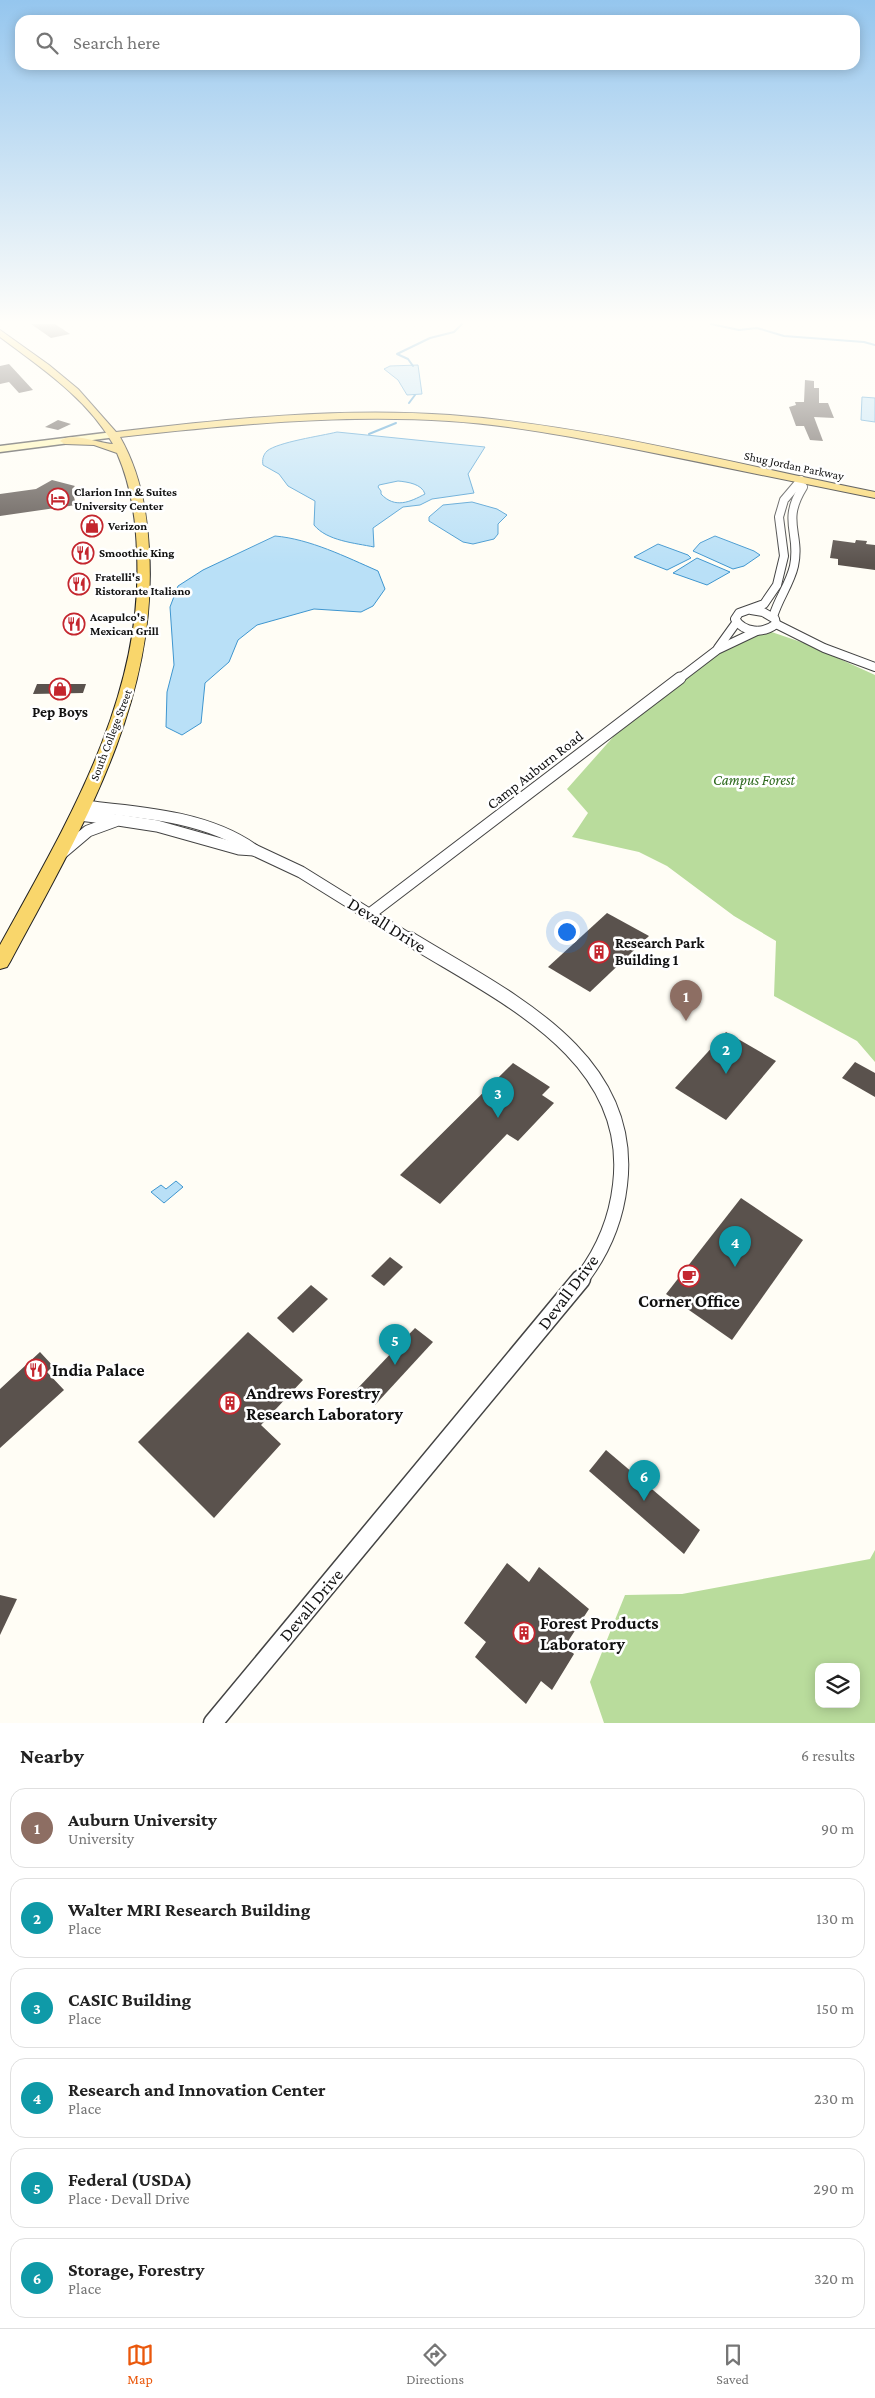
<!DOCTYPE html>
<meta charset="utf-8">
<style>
body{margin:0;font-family:"Crimson Pro",serif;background:#f6f6f6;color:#222}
.controls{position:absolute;right:15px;bottom:15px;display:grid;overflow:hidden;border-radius:10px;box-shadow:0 2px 12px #0003}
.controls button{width:45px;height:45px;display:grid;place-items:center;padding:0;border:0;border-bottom:1px solid #e0e0e0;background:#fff;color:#222;font:25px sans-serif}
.you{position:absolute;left:566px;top:931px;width:18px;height:18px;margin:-12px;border:4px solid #fff;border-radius:50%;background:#1a73e8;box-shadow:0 0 0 8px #1a73e833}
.badge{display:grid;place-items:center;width:32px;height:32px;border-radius:50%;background:#ea580c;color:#fff;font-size:16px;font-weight:700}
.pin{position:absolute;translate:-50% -41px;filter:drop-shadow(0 1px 2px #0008)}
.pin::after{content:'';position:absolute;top:26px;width:18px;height:15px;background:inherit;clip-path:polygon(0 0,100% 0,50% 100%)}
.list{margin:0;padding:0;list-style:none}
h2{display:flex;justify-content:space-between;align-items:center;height:65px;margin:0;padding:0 20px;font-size:21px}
h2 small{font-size:16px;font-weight:400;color:#767676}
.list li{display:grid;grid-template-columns:32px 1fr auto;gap:15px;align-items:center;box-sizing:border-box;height:80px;margin:0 10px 10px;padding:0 10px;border:1px solid #e0e0e0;border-radius:15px}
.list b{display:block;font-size:19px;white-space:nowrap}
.list p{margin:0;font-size:16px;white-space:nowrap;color:#767676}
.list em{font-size:16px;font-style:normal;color:#767676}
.icon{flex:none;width:28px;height:28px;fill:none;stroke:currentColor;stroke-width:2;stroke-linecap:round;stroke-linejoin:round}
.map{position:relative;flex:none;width:875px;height:1723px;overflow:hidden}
.search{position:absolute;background:#fff;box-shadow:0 2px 12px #0003;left:15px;right:15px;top:15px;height:55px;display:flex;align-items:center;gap:12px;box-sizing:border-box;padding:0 18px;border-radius:15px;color:#767676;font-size:19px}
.sheet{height:605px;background:#fff}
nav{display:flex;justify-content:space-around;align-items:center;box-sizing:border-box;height:70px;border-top:1px solid #e0e0e0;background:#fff;font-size:14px;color:#767676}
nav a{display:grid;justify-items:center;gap:2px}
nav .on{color:#ea580c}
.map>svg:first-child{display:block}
.forest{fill:#b9dc9c;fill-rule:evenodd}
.water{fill:#b9e0f7;stroke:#3f96cf;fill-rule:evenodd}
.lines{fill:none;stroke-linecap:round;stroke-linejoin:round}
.stream{stroke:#3f96cf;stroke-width:2}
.building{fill:#5a524d}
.minor-far3-casing{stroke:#444;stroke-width:10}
.minor-far2-casing{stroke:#444;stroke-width:13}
.minor-far1-casing{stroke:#444;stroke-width:16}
.minor-casing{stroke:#444;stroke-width:21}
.secondary-casing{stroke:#333;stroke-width:3}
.primary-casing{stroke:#222;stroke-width:2}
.minor-far3{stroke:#fff;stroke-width:8}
.minor-far2{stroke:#fff;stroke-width:11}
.minor-far1{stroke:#fff;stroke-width:14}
.minor{stroke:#fff;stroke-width:18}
.secondary{fill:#fff6b0;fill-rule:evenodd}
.primary{fill:#f9d66b;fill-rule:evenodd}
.labels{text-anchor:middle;stroke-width:5;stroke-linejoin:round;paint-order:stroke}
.far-street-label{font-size:12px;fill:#111;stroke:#fff}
.far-poi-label{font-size:12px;font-weight:bold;fill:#111;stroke:#fff;text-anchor:start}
.poi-label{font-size:15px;font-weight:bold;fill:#111;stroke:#fff}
.street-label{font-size:15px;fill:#111;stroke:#fff}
.park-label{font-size:15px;font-style:italic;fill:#2f6b1f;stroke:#fff}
.near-street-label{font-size:18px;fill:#111;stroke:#fff}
.near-poi-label{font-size:18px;font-weight:bold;fill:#111;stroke:#fff;text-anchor:start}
</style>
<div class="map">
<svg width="875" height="1723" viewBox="0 0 875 1723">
<rect width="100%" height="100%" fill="#fffdf5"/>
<g class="forest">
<polygon points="754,626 807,644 875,675 875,1062 857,1041 774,996 776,941 734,916 667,866 639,852 572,837 588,813 567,789 614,736"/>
<path d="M875 1550V1723H604L590 1682 625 1595 682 1594 870 1559ZM819 1667H856V1704H819Z"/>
</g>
<g class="water">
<polygon points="418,365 422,394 407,395 398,380 384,369 390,366"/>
<polygon points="862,397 875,398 875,422 861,420"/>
<path d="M337 432 485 447 468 474 474 493 432 499 420 505 403 507 373 528 374 547C355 543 327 541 314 525L315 501 288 486 279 474 263 465C262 460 263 455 267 451 278 442 321 436 337 432ZM398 481C408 482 422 484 425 494 410 502 395 509 381 494V491L378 487 379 485Z"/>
<polygon points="472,502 497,509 507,515 498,524 498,534 494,539 473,544 463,542 429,521 429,517 443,505"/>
<path d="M275 536C310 539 346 557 378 571L385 589 373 606 361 612 314 609 257 625 238 640 229 662 205 683 201 723 182 735 166 727 167 692 174 665 170 607 178 586 203 570Z"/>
<polygon points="715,536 754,551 760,555 744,566 733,569 693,551 700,543"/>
<polygon points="658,544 688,555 691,558 667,570 634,557"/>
<polygon points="697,558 730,572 707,585 673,573"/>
<polygon points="176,1181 183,1187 164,1203 151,1192 161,1185 166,1189"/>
</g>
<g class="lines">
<g class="stream">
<polyline points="711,324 739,330 757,328 784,336 864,342 875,345"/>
<polyline points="413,366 408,359 397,354 430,338 454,332 462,324"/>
<polyline points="409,403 415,395"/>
<polyline points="369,434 396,423"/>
</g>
</g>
<g class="building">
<polygon points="31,324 55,324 70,334 51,338"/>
<polygon points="9,364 33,390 19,393 9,382 0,384 0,366"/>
<polygon points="805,380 814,381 814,388 819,388 819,403 828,403 834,418 814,417 823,441 810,440 804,426 796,426 789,407 796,405 795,402 804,402"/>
<polygon points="58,420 71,424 58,430 45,427"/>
<polygon points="52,480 75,486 72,489 76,505 0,516 0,494 36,489"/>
<polygon points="833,540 855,543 856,540 867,541 866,544 875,545 875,570 838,565 838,559 830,558"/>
<polygon points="37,684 86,684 83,693 33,694"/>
<polygon points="607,913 649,936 590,992 548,967"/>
<polygon points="726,1032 776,1061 726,1120 675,1088"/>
<polygon points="855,1062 875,1073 875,1097 842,1078"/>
<polygon points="513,1063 550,1087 542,1095 554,1103 518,1141 507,1134 440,1204 400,1175"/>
<polygon points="741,1198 803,1240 732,1340 666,1294"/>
<polygon points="390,1257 403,1267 384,1286 371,1276"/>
<polygon points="311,1285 328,1299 293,1333 277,1318"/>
<polygon points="415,1328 433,1342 375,1405 357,1389"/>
<polygon points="248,1332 303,1380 261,1425 281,1444 214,1518 138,1442"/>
<polygon points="40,1352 53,1366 47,1372 64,1390 0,1448 0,1389"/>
<polygon points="606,1450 700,1530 684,1554 589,1471"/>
<polygon points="507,1563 529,1582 539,1567 589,1609 565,1646 574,1654 552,1690 541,1681 526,1704 475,1657 486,1642 464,1623"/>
<polygon points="0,1595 17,1599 0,1635"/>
</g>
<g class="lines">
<g class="minor-far3-casing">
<g id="minor-far3">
<path d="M751 610 763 612 775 619 776 624C763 634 744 633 735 619L739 613 764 604 777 585 784 556 779 517 784 500 801 480"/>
<path d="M773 617C778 599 790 584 794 566 801 533 781 522 803 487"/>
<polyline points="776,624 824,648 875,667"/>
<polyline points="718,648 736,623"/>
<polyline points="679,679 717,650 757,631"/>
</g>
</g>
<g class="minor-far2-casing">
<g id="minor-far2">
<path d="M83 806C139 812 207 816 254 850"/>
<polyline points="79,815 112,819"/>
<polyline points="62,853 88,831 118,820 157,826 239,849 254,850 301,872 412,941"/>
<polyline points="370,914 680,678"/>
</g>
</g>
<g class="minor-far1-casing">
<path id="minor-far1" d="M410 939C502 996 636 1055 620 1185 616 1220 602 1253 580 1281"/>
</g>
<g class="minor-casing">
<polyline id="minor" points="213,1723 581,1279"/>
</g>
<g class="secondary-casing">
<polygon id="secondary" points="113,432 118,435 116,437 0,452 0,446"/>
</g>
<g class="primary-casing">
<path id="primary" d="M0 330 49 365 78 389 116 432C227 419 339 407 450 415 593 426 735 464 875 492V498C795 482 715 465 634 449 573 437 511 425 449 421 339 414 229 425 120 437 140 472 147 510 149 549 159 702 79 833 10 962L7 967 0 969V945C67 823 144 697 137 553 136 519 131 485 117 453L94 445 65 444 60 441C71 431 102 444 113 444 87 398 41 368 0 337Z"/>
</g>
<use href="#minor-far3" class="minor-far3"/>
<use href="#minor-far2" class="minor-far2"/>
<use href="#minor-far1" class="minor-far1"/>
<use href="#minor" class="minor"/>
<use href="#secondary" class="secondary"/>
<use href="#primary" class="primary"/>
</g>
<linearGradient id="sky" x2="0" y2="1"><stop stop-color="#95c6ee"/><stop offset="0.57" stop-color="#fffefa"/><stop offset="1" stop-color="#fffefa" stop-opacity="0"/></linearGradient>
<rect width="875" height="565" fill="url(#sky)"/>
<defs>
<g id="hotel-ring" transform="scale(1.125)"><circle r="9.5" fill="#fff" stroke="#c4262e" stroke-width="1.5"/><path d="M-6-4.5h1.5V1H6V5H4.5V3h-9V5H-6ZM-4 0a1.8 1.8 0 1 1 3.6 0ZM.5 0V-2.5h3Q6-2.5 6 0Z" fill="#c4262e"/></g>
<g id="shop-ring" transform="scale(1.125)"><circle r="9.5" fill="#fff" stroke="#c4262e" stroke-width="1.5"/><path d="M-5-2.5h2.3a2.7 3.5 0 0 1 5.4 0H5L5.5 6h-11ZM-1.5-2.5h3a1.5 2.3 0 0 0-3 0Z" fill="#c4262e"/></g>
<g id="restaurant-ring" transform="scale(1.125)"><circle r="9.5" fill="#fff" stroke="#c4262e" stroke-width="1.5"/><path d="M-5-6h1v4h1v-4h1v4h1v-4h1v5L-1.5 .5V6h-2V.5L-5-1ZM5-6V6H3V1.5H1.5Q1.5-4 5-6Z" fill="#c4262e"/></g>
<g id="building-ring" transform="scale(1.125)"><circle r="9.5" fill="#fff" stroke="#c4262e" stroke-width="1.5"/><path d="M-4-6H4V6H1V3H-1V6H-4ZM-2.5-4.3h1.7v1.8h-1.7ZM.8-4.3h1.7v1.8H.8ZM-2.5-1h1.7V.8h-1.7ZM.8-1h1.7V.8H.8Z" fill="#c4262e"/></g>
<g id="cafe-ring" transform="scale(1.125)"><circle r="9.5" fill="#fff" stroke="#c4262e" stroke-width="1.5"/><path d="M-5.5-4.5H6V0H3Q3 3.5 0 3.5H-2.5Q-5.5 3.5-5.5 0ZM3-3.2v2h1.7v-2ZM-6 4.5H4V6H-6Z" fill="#c4262e"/></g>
</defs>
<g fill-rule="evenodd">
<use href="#hotel-ring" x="58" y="499"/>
<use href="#shop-ring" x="92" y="526"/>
<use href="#restaurant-ring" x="83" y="553"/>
<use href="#restaurant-ring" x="79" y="584"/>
<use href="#restaurant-ring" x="74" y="624"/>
<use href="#shop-ring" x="60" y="689"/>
<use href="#building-ring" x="599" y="952"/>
<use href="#cafe-ring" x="689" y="1276"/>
<use href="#restaurant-ring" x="36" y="1370"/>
<use href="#building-ring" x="230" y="1403"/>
<use href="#building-ring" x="524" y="1633"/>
</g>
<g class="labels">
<g class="far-street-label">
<text transform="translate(794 466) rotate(12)" y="4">Shug Jordan Parkway</text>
<text transform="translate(111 735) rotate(-69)" y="4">South College Street</text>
</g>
<g class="far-poi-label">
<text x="74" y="496">Clarion Inn &amp; Suites<tspan x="74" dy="14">University Center</tspan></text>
<text x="108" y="530">Verizon</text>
<text x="99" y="557">Smoothie King</text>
<text x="95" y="581">Fratelli's<tspan x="95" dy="14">Ristorante Italiano</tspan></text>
<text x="90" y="621">Acapulco's<tspan x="90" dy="14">Mexican Grill</tspan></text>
</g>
<g class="poi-label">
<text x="60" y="717">Pep Boys</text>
<text x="615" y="948" text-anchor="start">Research Park<tspan x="615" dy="17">Building 1</tspan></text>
</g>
<g class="street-label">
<text transform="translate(535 770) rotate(-38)" y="5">Camp Auburn Road</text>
</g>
<g class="park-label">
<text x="754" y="785">Campus Forest</text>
</g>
<g class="near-street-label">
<text transform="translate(387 925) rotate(32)" y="6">Devall Drive</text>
<text transform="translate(568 1292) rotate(-53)" y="6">Devall Drive</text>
<text transform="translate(311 1605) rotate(-50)" y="6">Devall Drive</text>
</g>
<g class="near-poi-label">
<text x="689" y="1307" text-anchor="middle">Corner Office</text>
<text x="52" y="1376">India Palace</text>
<text x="246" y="1399">Andrews Forestry<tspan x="246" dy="21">Research Laboratory</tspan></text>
<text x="540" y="1629">Forest Products<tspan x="540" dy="21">Laboratory</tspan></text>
</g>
</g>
</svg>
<div class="controls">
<button><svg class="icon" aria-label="layers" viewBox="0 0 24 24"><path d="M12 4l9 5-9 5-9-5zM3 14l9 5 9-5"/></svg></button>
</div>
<div class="you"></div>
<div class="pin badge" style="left:686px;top:1021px;background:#8d6e63">1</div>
<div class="pin badge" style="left:726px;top:1074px;background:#0f9aa8">2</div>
<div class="pin badge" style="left:498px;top:1118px;background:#0f9aa8">3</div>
<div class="pin badge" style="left:735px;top:1267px;background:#0f9aa8">4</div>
<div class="pin badge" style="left:395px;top:1365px;background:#0f9aa8">5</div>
<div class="pin badge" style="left:644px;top:1501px;background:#0f9aa8">6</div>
<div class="search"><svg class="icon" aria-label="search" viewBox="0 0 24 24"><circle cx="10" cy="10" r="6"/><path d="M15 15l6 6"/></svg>Search here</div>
</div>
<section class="sheet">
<h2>Nearby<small>6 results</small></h2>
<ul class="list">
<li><span class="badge" style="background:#8d6e63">1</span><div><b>Auburn University</b><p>University</p></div><em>90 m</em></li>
<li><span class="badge" style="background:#0f9aa8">2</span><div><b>Walter MRI Research Building</b><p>Place</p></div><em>130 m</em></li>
<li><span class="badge" style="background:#0f9aa8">3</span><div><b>CASIC Building</b><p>Place</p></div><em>150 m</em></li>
<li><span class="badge" style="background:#0f9aa8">4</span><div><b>Research and Innovation Center</b><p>Place</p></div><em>230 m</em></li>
<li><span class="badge" style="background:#0f9aa8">5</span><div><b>Federal (USDA)</b><p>Place · Devall Drive</p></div><em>290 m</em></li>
<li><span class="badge" style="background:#0f9aa8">6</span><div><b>Storage, Forestry</b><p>Place</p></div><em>320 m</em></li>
</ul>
</section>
<nav>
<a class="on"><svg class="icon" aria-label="map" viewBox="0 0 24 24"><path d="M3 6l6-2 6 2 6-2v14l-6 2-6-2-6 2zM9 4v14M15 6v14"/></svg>Map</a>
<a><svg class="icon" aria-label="directions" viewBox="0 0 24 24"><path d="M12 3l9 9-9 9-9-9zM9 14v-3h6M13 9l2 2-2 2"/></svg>Directions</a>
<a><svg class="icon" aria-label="saved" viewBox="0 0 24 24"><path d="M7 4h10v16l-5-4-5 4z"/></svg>Saved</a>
</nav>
